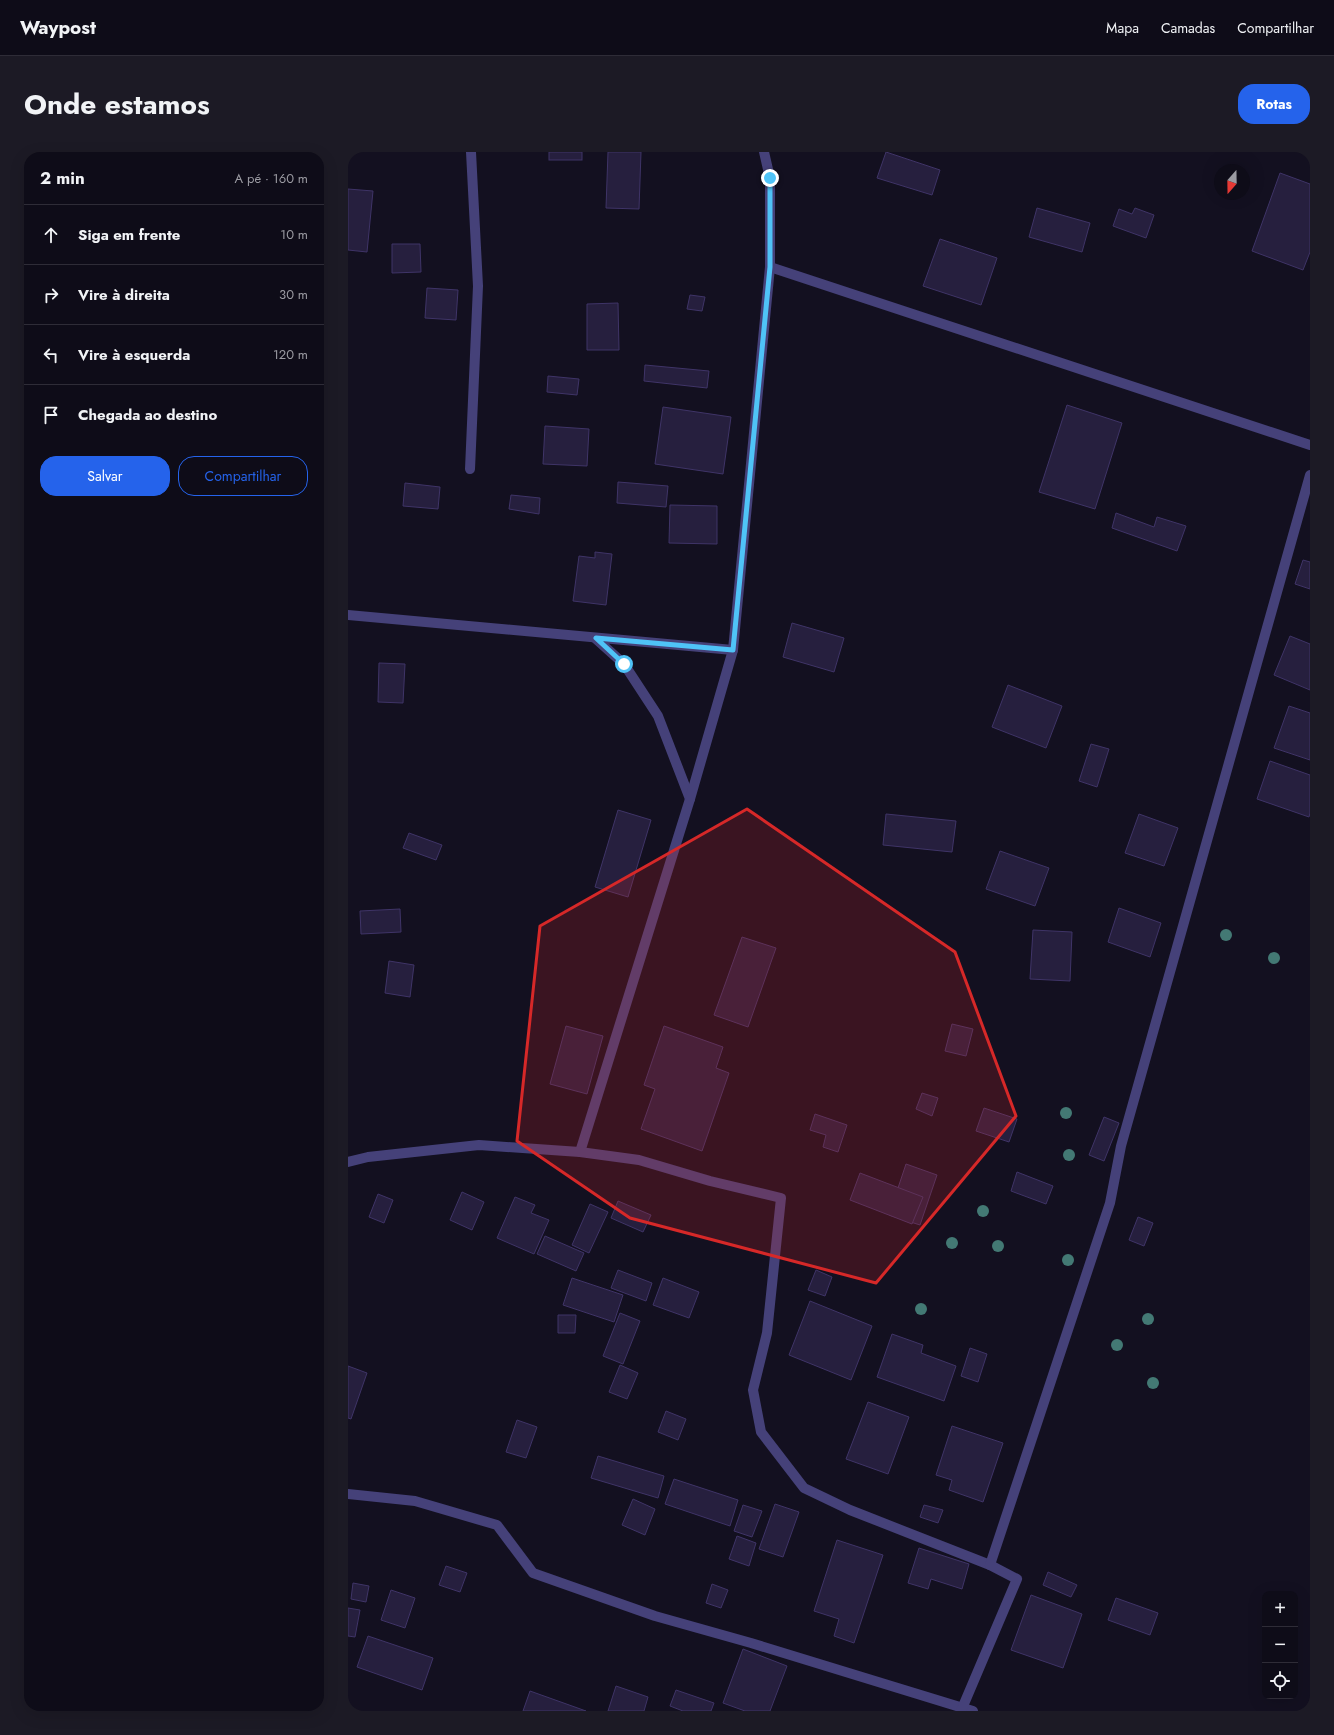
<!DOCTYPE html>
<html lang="pt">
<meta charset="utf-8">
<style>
body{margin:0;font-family:Jost,sans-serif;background:#1c1a25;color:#f1f3f6}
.controls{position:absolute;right:12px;bottom:12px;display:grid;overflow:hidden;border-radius:8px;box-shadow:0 4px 16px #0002}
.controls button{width:36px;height:36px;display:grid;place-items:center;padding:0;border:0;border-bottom:1px solid #2e2c37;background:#0e0c18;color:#f1f3f6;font:20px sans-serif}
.compass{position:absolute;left:866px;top:12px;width:36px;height:36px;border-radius:50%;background:#0e0c18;box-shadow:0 4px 16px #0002;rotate:200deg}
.stop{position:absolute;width:12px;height:12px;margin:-9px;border:3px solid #4fc3f7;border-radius:50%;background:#fff}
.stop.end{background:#4fc3f7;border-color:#fff;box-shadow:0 1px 4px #0008}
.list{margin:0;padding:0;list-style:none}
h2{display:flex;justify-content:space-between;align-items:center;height:52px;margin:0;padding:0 16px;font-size:17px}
h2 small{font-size:13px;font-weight:400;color:#9b9ba2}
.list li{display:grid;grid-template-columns:26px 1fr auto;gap:12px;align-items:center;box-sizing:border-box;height:60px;padding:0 16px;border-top:1px solid #2e2c37}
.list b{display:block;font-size:15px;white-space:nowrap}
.list em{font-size:13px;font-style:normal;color:#9b9ba2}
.actions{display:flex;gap:8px;padding:12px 16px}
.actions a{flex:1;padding:9px 0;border:1px solid #2563eb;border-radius:16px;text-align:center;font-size:14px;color:#2563eb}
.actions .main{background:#2563eb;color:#fff}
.icon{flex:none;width:22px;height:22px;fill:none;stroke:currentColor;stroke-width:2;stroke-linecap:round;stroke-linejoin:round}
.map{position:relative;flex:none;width:962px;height:1559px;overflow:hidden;border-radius:16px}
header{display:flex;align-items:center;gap:24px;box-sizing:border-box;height:56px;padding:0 20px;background:#0e0c18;border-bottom:1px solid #2e2c37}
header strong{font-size:19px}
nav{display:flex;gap:22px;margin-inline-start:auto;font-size:14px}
.intro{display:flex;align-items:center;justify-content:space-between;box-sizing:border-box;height:96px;padding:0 24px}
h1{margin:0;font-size:28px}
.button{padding:10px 18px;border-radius:16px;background:#2563eb;color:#fff;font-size:14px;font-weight:700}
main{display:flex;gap:24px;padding:0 24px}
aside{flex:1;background:#0e0c18;border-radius:16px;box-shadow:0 4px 16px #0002}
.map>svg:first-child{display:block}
.building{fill:#261f3e;stroke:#3f3467}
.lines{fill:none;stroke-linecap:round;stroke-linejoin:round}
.street{stroke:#454179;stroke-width:10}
.tree{fill:#437974}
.route{stroke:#4fc3f7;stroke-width:5}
.marked{fill:#d62828;fill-opacity:0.2;stroke:#d62828;stroke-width:3;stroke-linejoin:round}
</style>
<header>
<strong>Waypost</strong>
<nav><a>Mapa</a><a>Camadas</a><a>Compartilhar</a></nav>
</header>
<div class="intro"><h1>Onde estamos</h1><a class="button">Rotas</a></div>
<main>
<aside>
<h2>2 min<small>A pé · 160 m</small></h2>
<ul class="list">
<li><svg class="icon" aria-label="ahead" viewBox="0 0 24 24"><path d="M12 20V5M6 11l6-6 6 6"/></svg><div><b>Siga em frente</b></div><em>10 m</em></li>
<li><svg class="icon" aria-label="right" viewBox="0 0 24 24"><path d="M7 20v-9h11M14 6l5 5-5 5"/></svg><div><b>Vire à direita</b></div><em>30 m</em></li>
<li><svg class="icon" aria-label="left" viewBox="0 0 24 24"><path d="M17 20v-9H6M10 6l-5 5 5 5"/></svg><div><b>Vire à esquerda</b></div><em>120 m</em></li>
<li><svg class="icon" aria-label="arrive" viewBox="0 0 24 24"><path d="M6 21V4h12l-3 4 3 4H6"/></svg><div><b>Chegada ao destino</b></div></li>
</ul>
<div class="actions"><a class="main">Salvar</a><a>Compartilhar</a></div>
</aside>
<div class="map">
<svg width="962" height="1559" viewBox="0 0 962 1559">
<rect width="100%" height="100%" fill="#131020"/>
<g class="building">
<rect x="201" y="0" width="33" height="8"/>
<polygon points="260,0 293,0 291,57 258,56"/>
<polygon points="538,0 592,18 584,43 529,26"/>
<polygon points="932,21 962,32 962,100 955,118 904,99"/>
<polygon points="0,37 25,39 19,100 0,98"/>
<polygon points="689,56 742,71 734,100 681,85"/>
<polygon points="787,56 806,63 798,86 765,74 771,57 784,62"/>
<polygon points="592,87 649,106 633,153 575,134"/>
<polygon points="44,92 72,92 73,120 44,121"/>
<polygon points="79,136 110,138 108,168 77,166"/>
<polygon points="342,143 357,145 354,159 339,157"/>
<polygon points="270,151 271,198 239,198 239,152"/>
<polygon points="297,213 361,219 359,236 296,229"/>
<polygon points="200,224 231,227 229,243 199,240"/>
<polygon points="719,253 774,271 747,357 691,340"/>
<polygon points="315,255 383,265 375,322 307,312"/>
<polygon points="197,274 241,277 239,314 195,312"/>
<polygon points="270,330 320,334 318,355 269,351"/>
<polygon points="57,331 92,335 90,357 55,354"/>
<polygon points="163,343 192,346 191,362 161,357"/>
<polygon points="322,353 369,354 369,392 321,391"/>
<polygon points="768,361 806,375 809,365 838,374 829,399 764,376"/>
<polygon points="247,400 264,402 258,453 225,449 231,404 247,406"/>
<polygon points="955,408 962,410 962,437 947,432"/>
<polygon points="444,471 496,486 486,520 435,505"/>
<polygon points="942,484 962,492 962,538 926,523"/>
<polygon points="31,511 57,512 55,551 30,550"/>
<polygon points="660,533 714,554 698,596 644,575"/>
<polygon points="941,554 962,561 962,608 926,596"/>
<polygon points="743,592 761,597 749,635 731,629"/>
<polygon points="922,609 962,623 962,661 961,665 909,647"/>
<polygon points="270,658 303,668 280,745 247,735"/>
<polygon points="538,662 608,669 604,700 535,693"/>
<polygon points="791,662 830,676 816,714 777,701"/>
<polygon points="61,681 94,693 88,708 55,696"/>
<polygon points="652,699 701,716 687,754 638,737"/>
<polygon points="771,756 813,771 802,805 760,790"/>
<polygon points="52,757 53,780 13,782 12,759"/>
<polygon points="685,778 724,780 722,829 682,827"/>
<polygon points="394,785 428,796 400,875 366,863"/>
<polygon points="41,809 66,813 62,845 37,841"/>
<polygon points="604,872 625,877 618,904 597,899"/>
<polygon points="218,874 255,884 239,942 202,932"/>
<polygon points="316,874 375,895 368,916 381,921 354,999 293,977 307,937 296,933"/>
<polygon points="574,941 590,946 584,964 568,957"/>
<polygon points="636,956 669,967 661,990 628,979"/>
<polygon points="467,962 499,973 490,1000 475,995 478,983 462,978"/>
<polygon points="756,965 771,971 756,1009 741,1003"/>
<polygon points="558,1012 589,1023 572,1073 541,1063"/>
<polygon points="669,1020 705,1034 698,1052 663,1039"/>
<polygon points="512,1021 575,1045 564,1072 502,1048"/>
<polygon points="114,1040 136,1050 124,1078 102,1068"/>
<polygon points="30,1042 45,1048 36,1071 21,1065"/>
<polygon points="167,1045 187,1053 183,1061 201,1068 186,1102 149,1086"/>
<polygon points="270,1049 303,1063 295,1080 263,1066"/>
<polygon points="242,1052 260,1060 241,1101 224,1093"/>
<polygon points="790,1065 805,1071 796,1094 781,1088"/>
<polygon points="197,1084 236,1101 228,1119 189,1102"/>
<polygon points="270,1118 304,1131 298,1149 263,1136"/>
<polygon points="468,1118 484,1125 477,1144 460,1138"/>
<polygon points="224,1126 275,1143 266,1170 215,1153"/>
<polygon points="315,1126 351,1140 341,1166 305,1153"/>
<polygon points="462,1149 524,1174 503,1228 441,1203"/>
<polygon points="272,1161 292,1169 275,1212 255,1204"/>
<polygon points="210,1163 228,1163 227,1181 210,1181"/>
<polygon points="544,1182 575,1193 573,1201 608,1214 596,1249 529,1225"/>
<polygon points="622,1196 639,1202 630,1230 613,1224"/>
<polygon points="272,1213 290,1221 279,1247 261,1240"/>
<polygon points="0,1214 19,1221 3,1267 0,1266"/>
<polygon points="520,1250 561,1265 540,1322 498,1307"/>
<polygon points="318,1259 338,1267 330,1288 310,1280"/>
<polygon points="169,1268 189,1275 178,1306 158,1300"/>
<polygon points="604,1274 655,1291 635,1350 601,1338 604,1328 588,1323"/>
<polygon points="250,1304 316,1324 310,1346 243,1326"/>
<polygon points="326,1327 390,1348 382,1374 317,1352"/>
<polygon points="285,1347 307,1357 297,1383 274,1373"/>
<polygon points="427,1352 451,1360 435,1405 411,1397"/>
<polygon points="395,1353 414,1359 404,1385 386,1379"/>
<polygon points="576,1353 595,1358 590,1371 572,1365"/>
<polygon points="389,1384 408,1391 401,1414 381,1407"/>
<polygon points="489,1388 535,1403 506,1491 486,1484 491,1467 466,1459"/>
<polygon points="571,1396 621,1412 614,1437 583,1427 580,1437 560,1431"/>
<polygon points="98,1414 119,1421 112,1440 91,1433"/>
<polygon points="700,1420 729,1433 723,1445 695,1433"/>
<polygon points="5,1431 21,1434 18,1450 3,1447"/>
<polygon points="364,1432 380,1438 373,1456 358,1451"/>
<polygon points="43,1438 67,1446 57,1476 33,1468"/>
<polygon points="683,1443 734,1462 715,1516 663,1498"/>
<polygon points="768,1446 810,1461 802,1483 760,1468"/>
<polygon points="0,1456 12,1458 7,1485 0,1484"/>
<polygon points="20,1484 85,1506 74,1538 9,1515"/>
<polygon points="395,1497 439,1514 422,1559 397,1559 375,1551"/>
<polygon points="268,1534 300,1545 296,1559 260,1559"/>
<polygon points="328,1538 366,1551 363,1559 335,1559 322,1554"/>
<polygon points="182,1539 238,1559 175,1559"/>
</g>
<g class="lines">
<g class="street">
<polyline points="422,115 962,293"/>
<polyline points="122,317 130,134 123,0"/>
<polyline points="0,463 385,498"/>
<polyline points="247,486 276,512 310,564 342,647"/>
<polyline points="232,1000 342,647 385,498 422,115 422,26 416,0"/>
<polyline points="0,1010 20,1005 131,993 232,1000 291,1008 362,1029 433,1046 419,1181 405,1238 413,1280 456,1336 502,1358 642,1413"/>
<polyline points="0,1342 67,1349 149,1373 185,1421 307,1464 403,1491 625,1559"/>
<polyline points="613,1559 669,1427 642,1413 762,1051 773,994 962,323"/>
</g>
</g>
<g class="tree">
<circle cx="878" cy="783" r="6"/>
<circle cx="926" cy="806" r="6"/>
<circle cx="718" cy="961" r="6"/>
<circle cx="721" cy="1003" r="6"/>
<circle cx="635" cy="1059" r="6"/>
<circle cx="604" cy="1091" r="6"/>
<circle cx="650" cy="1094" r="6"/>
<circle cx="720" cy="1108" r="6"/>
<circle cx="573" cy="1157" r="6"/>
<circle cx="800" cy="1167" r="6"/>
<circle cx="769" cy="1193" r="6"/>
<circle cx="805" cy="1231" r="6"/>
</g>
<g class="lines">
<polyline class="route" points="276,512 248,486 385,498 422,115 422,26"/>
</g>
<path class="marked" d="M399 657 607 800 668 964 528 1131 282 1066 169 989 192 774Z"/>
</svg>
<div class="controls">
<button>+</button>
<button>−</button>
<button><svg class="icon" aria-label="locate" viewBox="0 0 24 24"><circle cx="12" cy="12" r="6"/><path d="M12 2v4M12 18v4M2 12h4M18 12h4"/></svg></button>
</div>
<svg class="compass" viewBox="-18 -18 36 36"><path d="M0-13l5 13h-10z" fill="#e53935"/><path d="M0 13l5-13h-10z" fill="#9b9ba2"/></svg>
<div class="stop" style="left:276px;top:512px"></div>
<div class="stop end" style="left:422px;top:26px"></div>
</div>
</main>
